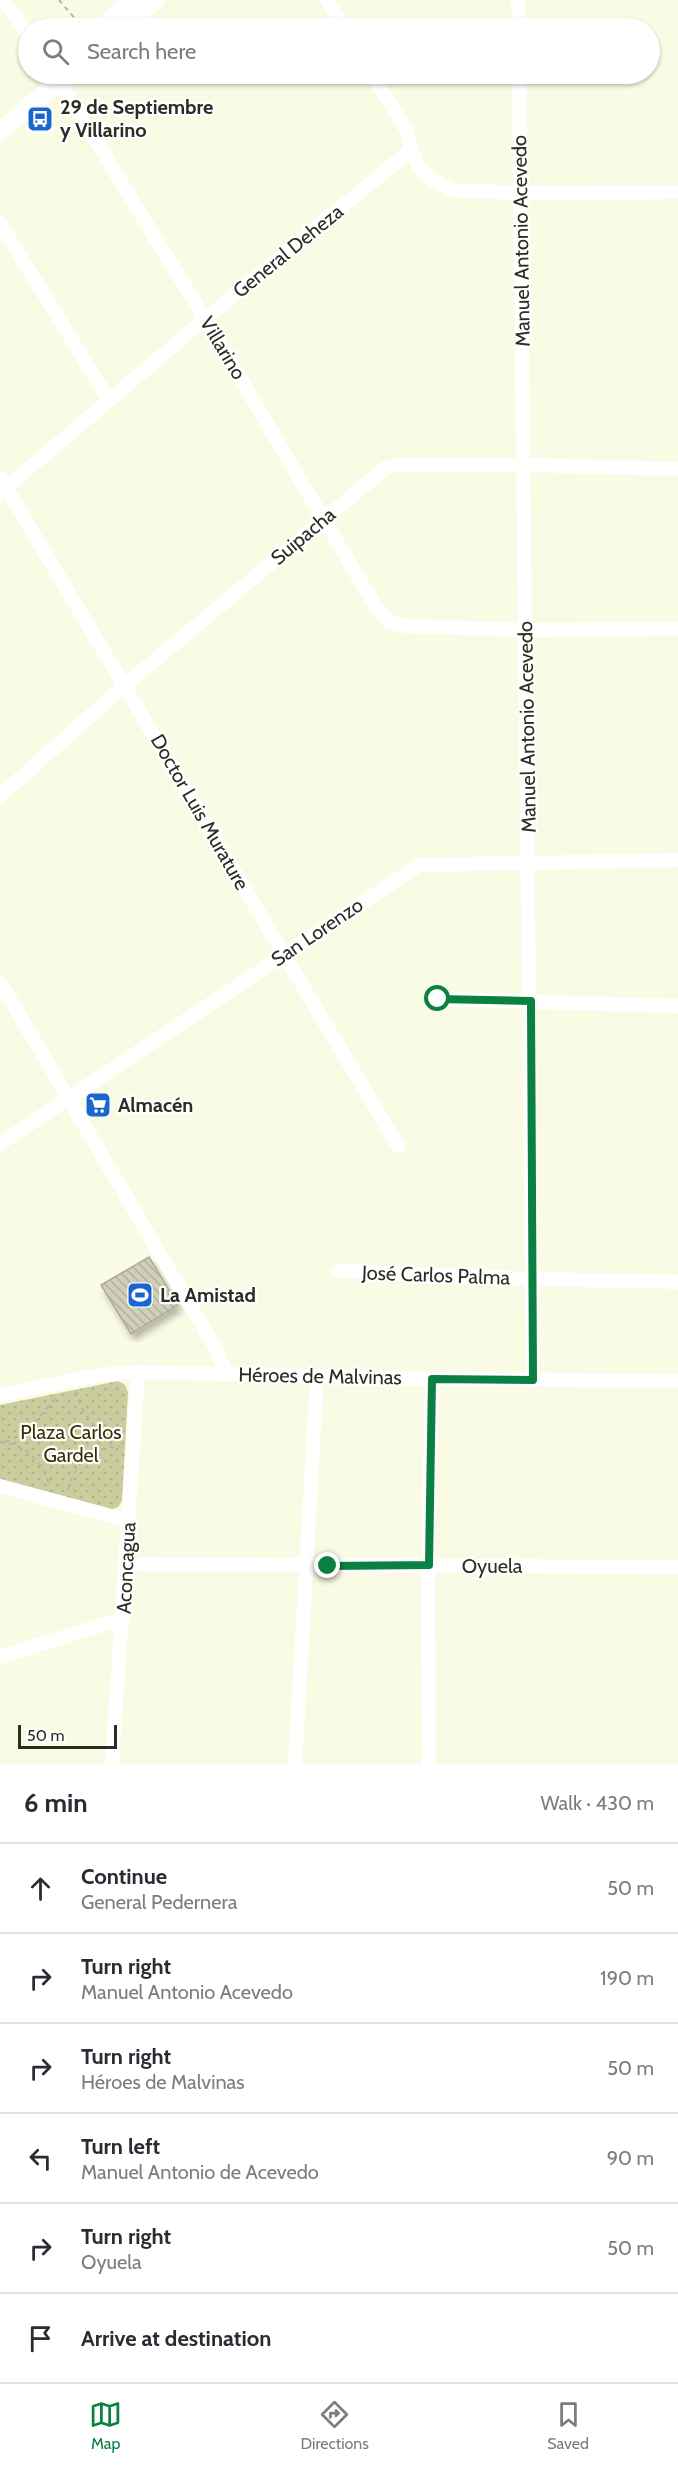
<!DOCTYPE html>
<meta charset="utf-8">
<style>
body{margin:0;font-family:Cabin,sans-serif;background:#f2f2f3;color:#2b2b33}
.scale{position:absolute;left:18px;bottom:15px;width:99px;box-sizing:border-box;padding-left:6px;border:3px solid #2d2d25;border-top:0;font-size:16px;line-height:21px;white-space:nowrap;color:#2d2d25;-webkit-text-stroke:4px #fff;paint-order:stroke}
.stop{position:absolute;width:18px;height:18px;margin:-14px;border:4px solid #0b8043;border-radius:50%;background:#fff}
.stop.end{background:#0b8043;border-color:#fff;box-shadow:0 2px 6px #0008}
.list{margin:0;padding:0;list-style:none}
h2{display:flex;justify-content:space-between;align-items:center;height:78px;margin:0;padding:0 24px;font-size:26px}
h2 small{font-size:20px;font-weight:400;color:#7c7c81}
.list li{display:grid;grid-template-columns:39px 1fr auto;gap:18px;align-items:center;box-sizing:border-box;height:90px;padding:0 24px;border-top:2px solid #e1e1e2}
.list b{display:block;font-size:22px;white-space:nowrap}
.list p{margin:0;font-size:20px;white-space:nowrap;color:#7c7c81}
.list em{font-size:20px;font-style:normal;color:#7c7c81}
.icon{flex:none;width:33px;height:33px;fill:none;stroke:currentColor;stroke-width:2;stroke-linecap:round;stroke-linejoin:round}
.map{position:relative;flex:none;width:678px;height:1764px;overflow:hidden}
.search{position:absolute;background:#fff;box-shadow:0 2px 4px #0004;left:18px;right:18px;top:18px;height:66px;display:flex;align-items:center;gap:15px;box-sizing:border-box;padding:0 21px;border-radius:33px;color:#7c7c81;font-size:22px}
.sheet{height:618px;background:#fff}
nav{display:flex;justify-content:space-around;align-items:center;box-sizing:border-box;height:84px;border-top:2px solid #e1e1e2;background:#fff;font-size:16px;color:#7c7c81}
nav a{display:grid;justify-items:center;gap:3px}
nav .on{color:#0b8043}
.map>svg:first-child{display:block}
.park{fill:url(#park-dots)}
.building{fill:url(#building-back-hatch);stroke:#abab97;stroke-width:1.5;filter:url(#shadow)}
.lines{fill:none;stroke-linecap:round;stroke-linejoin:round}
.path{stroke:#b6b6a5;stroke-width:2;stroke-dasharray:4.5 4.5;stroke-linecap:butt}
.minor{stroke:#fff;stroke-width:14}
.major{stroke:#fff;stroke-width:18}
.route{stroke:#0b8043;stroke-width:8}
.labels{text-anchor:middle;stroke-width:4.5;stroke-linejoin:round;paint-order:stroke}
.poi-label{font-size:20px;font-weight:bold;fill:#2d2d25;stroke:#fff;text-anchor:start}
.street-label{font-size:20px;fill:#2d2d25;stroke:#fff}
.park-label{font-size:20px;fill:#333307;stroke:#fff}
</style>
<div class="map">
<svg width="678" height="1764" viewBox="0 0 678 1764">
<defs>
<pattern id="park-dots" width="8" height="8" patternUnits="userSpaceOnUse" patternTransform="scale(1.5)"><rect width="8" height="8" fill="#cccd9f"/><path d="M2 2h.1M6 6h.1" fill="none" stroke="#b0b089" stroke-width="1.8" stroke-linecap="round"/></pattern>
<pattern id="building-back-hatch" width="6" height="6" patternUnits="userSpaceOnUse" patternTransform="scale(1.5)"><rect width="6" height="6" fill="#cfcfba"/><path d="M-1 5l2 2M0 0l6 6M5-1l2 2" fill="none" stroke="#b2b2a0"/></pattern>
<filter id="shadow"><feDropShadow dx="3.5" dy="6" stdDeviation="3" flood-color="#0004"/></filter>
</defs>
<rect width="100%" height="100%" fill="#fafbe5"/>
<polygon class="park" points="118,1381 125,1385 128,1392 122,1501 118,1507 112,1509 0,1479 0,1405"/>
<polygon class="building" points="149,1257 178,1305 131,1334 101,1285"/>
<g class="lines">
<g class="path">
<polyline points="59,0 83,28"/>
<path d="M76 1391C82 1415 96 1434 120 1440"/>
<path d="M0 1442C23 1442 47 1465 49 1487"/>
<polyline points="5,1442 25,1433 56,1398"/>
<path d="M68 1490C74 1463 94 1447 121 1446"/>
</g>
<g class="minor">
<polyline points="4,0 28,35"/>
<polyline points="327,0 344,28"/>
<polyline points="518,0 519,28"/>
<polyline points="55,74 205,319 377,609 389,622 404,626 525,630 678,629"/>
<polyline points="372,74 406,129 411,150 418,165 427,177 452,190 521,193 678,192"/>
<polyline points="519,74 533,1380"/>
<polyline points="0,223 109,400"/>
<polyline points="0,477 398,1146"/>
<polyline points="0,493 205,319 411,150"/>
<polyline points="0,796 125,685 384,469 394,465 524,465 678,469"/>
<polyline points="0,982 217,1351 227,1374"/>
<polyline points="438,999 678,1006"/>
<polyline points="0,1144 419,865 678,860"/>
<polyline points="339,1271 532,1279 678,1282"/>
<polyline points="0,1395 98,1375 138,1372 432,1379 678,1381"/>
<polyline points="0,1486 128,1521"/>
<polyline points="126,1564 678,1567"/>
<polyline points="0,1657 108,1623 123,1620"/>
<polyline points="112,1764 138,1372"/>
<polyline points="295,1764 317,1376"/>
<polyline points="429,1764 428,1565 432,1379"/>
</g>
<g class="major">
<polyline points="100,28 134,0"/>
<polyline points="122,28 156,0"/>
<polyline points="0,131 68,74"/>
</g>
</g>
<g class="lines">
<polyline class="route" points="328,1566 429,1565 432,1379 533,1380 531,1001 438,999"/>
</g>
<defs>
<g id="bus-square" transform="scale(1.35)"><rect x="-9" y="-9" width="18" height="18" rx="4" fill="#1a66d1" stroke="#fff"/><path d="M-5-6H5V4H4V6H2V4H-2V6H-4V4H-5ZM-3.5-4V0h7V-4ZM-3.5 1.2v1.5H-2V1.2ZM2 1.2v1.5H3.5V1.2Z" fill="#fff"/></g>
<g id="supermarket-square" transform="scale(1.35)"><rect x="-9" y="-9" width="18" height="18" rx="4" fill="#1a66d1" stroke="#fff"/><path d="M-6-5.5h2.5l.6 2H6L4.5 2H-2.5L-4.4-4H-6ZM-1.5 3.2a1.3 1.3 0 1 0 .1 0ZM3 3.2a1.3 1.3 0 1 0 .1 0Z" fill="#fff"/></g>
<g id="stadium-square" transform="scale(1.35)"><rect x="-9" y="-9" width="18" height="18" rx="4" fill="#1a66d1" stroke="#fff"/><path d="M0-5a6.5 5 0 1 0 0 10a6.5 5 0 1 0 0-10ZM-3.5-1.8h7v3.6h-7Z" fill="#fff"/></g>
</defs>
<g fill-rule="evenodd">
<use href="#bus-square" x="40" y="119"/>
<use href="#supermarket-square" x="98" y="1105"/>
<use href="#stadium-square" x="140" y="1295"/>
</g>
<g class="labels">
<g class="poi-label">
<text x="60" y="114">29 de Septiembre<tspan x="60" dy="23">y Villarino</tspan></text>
<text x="118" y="1112">Almacén</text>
<text x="160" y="1302">La Amistad</text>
</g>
<g class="street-label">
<text transform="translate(521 241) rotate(-91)" y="7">Manuel Antonio Acevedo</text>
<text transform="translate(288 251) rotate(-39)" y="7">General Deheza</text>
<text transform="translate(223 348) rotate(59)" y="7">Villarino</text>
<text transform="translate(303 536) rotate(-40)" y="7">Suipacha</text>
<text transform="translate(527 727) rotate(-91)" y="7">Manuel Antonio Acevedo</text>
<text transform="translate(200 812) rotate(60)" y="7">Doctor Luis Murature</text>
<text transform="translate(317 932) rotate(-34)" y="7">San Lorenzo</text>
<text transform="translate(436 1275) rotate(2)" y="7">José Carlos Palma</text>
<text transform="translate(320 1376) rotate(1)" y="7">Héroes de Malvinas</text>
<text x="492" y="1573">Oyuela</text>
<text transform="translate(126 1568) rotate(-87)" y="7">Aconcagua</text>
</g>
<g class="park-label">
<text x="71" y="1439">Plaza Carlos<tspan x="71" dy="23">Gardel</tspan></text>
</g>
</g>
</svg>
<div class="scale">50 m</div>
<div class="stop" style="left:438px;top:999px"></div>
<div class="stop end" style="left:328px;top:1566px"></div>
<div class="search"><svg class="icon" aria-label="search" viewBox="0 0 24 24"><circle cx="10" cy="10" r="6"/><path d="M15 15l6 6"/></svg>Search here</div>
</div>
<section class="sheet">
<h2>6 min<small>Walk · 430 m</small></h2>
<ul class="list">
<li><svg class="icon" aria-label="ahead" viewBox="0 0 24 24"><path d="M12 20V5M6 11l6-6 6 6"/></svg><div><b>Continue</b><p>General Pedernera</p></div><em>50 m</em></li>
<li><svg class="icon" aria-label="right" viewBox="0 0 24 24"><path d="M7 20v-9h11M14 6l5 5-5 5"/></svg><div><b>Turn right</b><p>Manuel Antonio Acevedo</p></div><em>190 m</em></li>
<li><svg class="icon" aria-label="right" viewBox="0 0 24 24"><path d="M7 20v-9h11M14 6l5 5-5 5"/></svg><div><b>Turn right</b><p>Héroes de Malvinas</p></div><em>50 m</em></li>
<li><svg class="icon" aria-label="left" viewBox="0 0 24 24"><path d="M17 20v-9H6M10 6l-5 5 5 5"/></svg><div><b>Turn left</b><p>Manuel Antonio de Acevedo</p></div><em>90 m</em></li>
<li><svg class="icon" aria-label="right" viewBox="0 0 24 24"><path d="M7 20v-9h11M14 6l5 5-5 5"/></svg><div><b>Turn right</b><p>Oyuela</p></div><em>50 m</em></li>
<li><svg class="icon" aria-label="arrive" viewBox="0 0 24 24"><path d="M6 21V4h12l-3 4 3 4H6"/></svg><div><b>Arrive at destination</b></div></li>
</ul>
</section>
<nav>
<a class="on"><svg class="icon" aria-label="map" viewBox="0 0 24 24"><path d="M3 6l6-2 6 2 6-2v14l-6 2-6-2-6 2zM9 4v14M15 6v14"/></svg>Map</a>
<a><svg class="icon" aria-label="directions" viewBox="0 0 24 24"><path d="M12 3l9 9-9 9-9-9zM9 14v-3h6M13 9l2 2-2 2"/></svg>Directions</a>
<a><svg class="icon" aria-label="saved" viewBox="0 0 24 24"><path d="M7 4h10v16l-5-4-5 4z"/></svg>Saved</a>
</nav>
